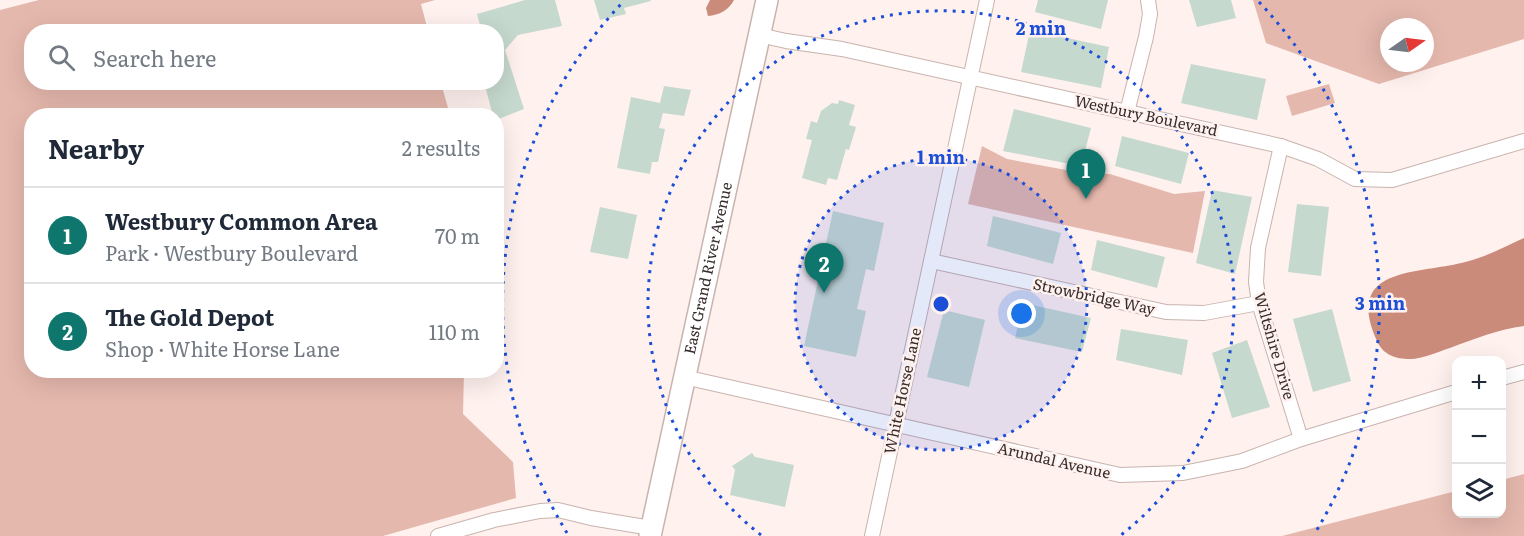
<!DOCTYPE html>
<meta charset="utf-8">
<style>
body{margin:0;font-family:Literata,serif;background:#f2f2f3;color:#1f2937}
.controls{position:absolute;right:18px;bottom:18px;display:grid;overflow:hidden;border-radius:12px;box-shadow:0 6px 24px #0002}
.controls button{width:54px;height:54px;display:grid;place-items:center;padding:0;border:0;border-bottom:2px solid #e0e1e3;background:#fff;color:#1f2937;font:30px sans-serif}
.compass{position:absolute;left:1380px;top:18px;width:54px;height:54px;border-radius:50%;background:#fff;box-shadow:0 6px 24px #0002;rotate:76deg}
.you{position:absolute;left:1022px;top:314px;width:21px;height:21px;margin:-15px;border:4px solid #fff;border-radius:50%;background:#1a73e8;box-shadow:0 0 0 9px #1a73e833}
.badge{display:grid;place-items:center;width:39px;height:39px;border-radius:50%;background:#0f766e;color:#fff;font-size:20px;font-weight:700}
.pin{position:absolute;translate:-50% -50px;filter:drop-shadow(0 2px 3px #0008)}
.pin::after{content:'';position:absolute;top:32px;width:21px;height:18px;background:inherit;clip-path:polygon(0 0,100% 0,50% 100%)}
.list{margin:0;padding:0;list-style:none}
h2{display:flex;justify-content:space-between;align-items:center;height:78px;margin:0;padding:0 24px;font-size:26px}
h2 small{font-size:20px;font-weight:400;color:#747a83}
.list li{display:grid;grid-template-columns:39px 1fr auto;gap:18px;align-items:center;box-sizing:border-box;height:96px;padding:0 24px;border-top:2px solid #e0e1e3}
.list b{display:block;font-size:22px;white-space:nowrap}
.list p{margin:0;font-size:20px;white-space:nowrap;color:#747a83}
.list em{font-size:20px;font-style:normal;color:#747a83}
.icon{flex:none;width:33px;height:33px;fill:none;stroke:currentColor;stroke-width:2;stroke-linecap:round;stroke-linejoin:round}
.map{position:relative;flex:none;width:1524px;height:536px;overflow:hidden}
.search{position:absolute;background:#fff;box-shadow:0 6px 24px #0002;left:24px;top:24px;width:480px;height:66px;display:flex;align-items:center;gap:15px;box-sizing:border-box;padding:0 21px;border-radius:24px;color:#747a83;font-size:22px}
.panel{position:absolute;background:#fff;box-shadow:0 6px 24px #0002;left:24px;top:108px;width:480px;height:270px;border-radius:24px}
.map>svg:first-child{display:block}
.green{fill:#e5b8ad;fill-rule:evenodd}
.water{fill:#cb8b7a}
.building{fill:#c6d9ce}
.lines{fill:none;stroke-linecap:round;stroke-linejoin:round}
.street-casing{stroke:#c9b3ae;stroke-width:16}
.primary-casing{stroke:#c9b3ae;stroke-width:24}
.street{stroke:#fff;stroke-width:14}
.primary{stroke:#fff;stroke-width:21}
.ring{fill:none;stroke:#1d4ed8;stroke-width:3;stroke-dasharray:3 6}
.labels{text-anchor:middle;stroke-width:5;stroke-linejoin:round;paint-order:stroke}
.street-label{font-size:15px;fill:#362d2b;stroke:#fff1ee}
.centre{fill:#1d4ed8;stroke:#fff1ee;stroke-width:3}
.ring-label{font-size:18px;text-anchor:middle;font-weight:bold;fill:#1d4ed8;stroke:#fff1ee;stroke-width:5;stroke-linejoin:round;paint-order:stroke}
</style>
<div class="map">
<svg width="1524" height="536" viewBox="0 0 1524 536">
<rect width="100%" height="100%" fill="#fff1ee"/>
<g class="green">
<polygon points="39,0 435,0 421,4 428,31 32,32 32,82 441,83 450,115 32,116 32,370 464,371 463,414 513,462 516,498 383,536 0,536 0,10"/>
<path d="M1253 0H1524V39L1379 84 1266 43ZM1389 27H1425V63H1389Z"/>
<polygon points="1329,84 1335,103 1292,116 1286,96"/>
<polygon points="982,146 1007,159 1077,172 1110,174 1174,194 1205,191 1193,253 968,204"/>
<polygon points="1524,474 1524,536 1282,536 1456,491 1456,514 1502,514 1502,480"/>
</g>
<g class="water">
<path d="M710 0H734C729 10 719 15 708 16L706 8Z"/>
<path d="M1524 238V326C1499 329 1474 339 1450 348 1437 352 1423 359 1410 359 1396 359 1383 355 1377 341 1342 264 1422 275 1469 261 1488 256 1506 246 1524 238Z"/>
</g>
<g class="building">
<polygon points="525,0 555,0 562,26 518,35 505,50 524,109 496,120 496,116 493,116 484,82 496,82 496,32 482,32 477,14"/>
<polygon points="594,0 650,0 651,1 624,8 626,14 600,20"/>
<polygon points="1038,0 1108,0 1101,29 1035,12"/>
<polygon points="1189,0 1231,0 1236,18 1197,27"/>
<polygon points="1030,30 1109,47 1101,88 1021,72"/>
<polygon points="1191,64 1266,79 1257,120 1181,103"/>
<polygon points="664,86 691,90 684,116 663,113 659,128 665,129 658,162 652,162 650,174 617,168 631,97 660,103"/>
<polygon points="839,100 855,105 849,125 856,127 849,150 846,149 837,180 828,178 826,185 802,178 812,140 806,139 811,121 817,123 821,111 832,103 838,104"/>
<polygon points="1014,109 1091,128 1081,166 1003,151"/>
<polygon points="1122,136 1189,153 1181,184 1115,166"/>
<polygon points="1212,190 1252,197 1235,274 1196,263"/>
<polygon points="1297,204 1329,207 1321,276 1288,272"/>
<polygon points="600,207 637,215 628,259 590,252"/>
<polygon points="833,211 884,223 874,271 866,269 857,309 866,311 856,357 804,346"/>
<polygon points="993,216 1061,233 1053,264 987,246"/>
<polygon points="1097,240 1165,257 1157,288 1091,270"/>
<polygon points="1023,303 1091,318 1082,352 1015,338"/>
<polygon points="1332,309 1351,381 1313,392 1293,319"/>
<polygon points="944,310 985,320 969,387 927,377"/>
<polygon points="1121,329 1188,340 1182,375 1116,360"/>
<polygon points="1247,340 1270,407 1232,418 1212,353"/>
<polygon points="752,453 755,457 794,465 785,507 730,495 735,470 732,466"/>
</g>
<g class="lines">
<g class="street-casing">
<g id="street">
<polyline points="759,35 786,41 842,49 1281,146 1318,159 1355,179 1392,180 1524,141"/>
<polyline points="1127,112 1146,37 1150,14 1148,0"/>
<polyline points="1281,146 1258,248 1256,282 1259,303 1301,439"/>
<polyline points="931,261 1166,312 1204,313 1259,303"/>
<polyline points="684,377 1120,475 1183,473 1242,461 1301,439 1456,392"/>
<polyline points="1502,378 1524,372"/>
<polyline points="438,536 494,520 540,511 558,510 591,518 651,528"/>
<polyline points="872,536 987,0"/>
</g>
</g>
<g class="primary-casing">
<g id="primary">
<path id="s1" d="M650 536 767 0"/>
</g>
</g>
<use href="#street" class="street"/>
<use href="#primary" class="primary"/>
</g>
<circle cx="941" cy="304" r="146" fill="#1d4ed8" fill-opacity=".12"/>
<g class="ring">
<circle cx="941" cy="304" r="146"/>
<path d="M761 535A293 293 0 1 1 1121 535"/>
<path d="M567 533A439 439 0 0 1 623 2M1259 2A439 439 0 0 1 1315 533"/>
</g>
<g class="labels">
<g class="street-label">
<text transform="translate(1146 116) rotate(12)" y="5">Westbury Boulevard</text>
<text dy="5" stroke="none"><textPath href="#s1" startOffset="274">East Grand River Avenue</textPath></text>
<text transform="translate(1094 297) rotate(12)" y="5">Strowbridge Way</text>
<text transform="translate(1274 346) rotate(74)" y="5">Wiltshire Drive</text>
<text transform="translate(903 391) rotate(-78)" y="5">White Horse Lane</text>
<text transform="translate(1054 461) rotate(13)" y="5">Arundal Avenue</text>
</g>
</g>
<circle cx="941" cy="304" r="9" class="centre"/>
<g class="ring-label">
<text x="1041" y="35">2 min</text>
<text x="941" y="164">1 min</text>
<text x="1380" y="310">3 min</text>
</g>
</svg>
<div class="controls">
<button>+</button>
<button>−</button>
<button><svg class="icon" aria-label="layers" viewBox="0 0 24 24"><path d="M12 4l9 5-9 5-9-5zM3 14l9 5 9-5"/></svg></button>
</div>
<svg class="compass" viewBox="-18 -18 36 36"><path d="M0-13l5 13h-10z" fill="#e53935"/><path d="M0 13l5-13h-10z" fill="#747a83"/></svg>
<div class="you"></div>
<div class="pin badge" style="left:1086px;top:199px">1</div>
<div class="pin badge" style="left:824px;top:293px">2</div>
<div class="search"><svg class="icon" aria-label="search" viewBox="0 0 24 24"><circle cx="10" cy="10" r="6"/><path d="M15 15l6 6"/></svg>Search here</div>
<section class="panel">
<h2>Nearby<small>2 results</small></h2>
<ul class="list">
<li><span class="badge">1</span><div><b>Westbury Common Area</b><p>Park · Westbury Boulevard</p></div><em>70 m</em></li>
<li><span class="badge">2</span><div><b>The Gold Depot</b><p>Shop · White Horse Lane</p></div><em>110 m</em></li>
</ul>
</section>
</div>
